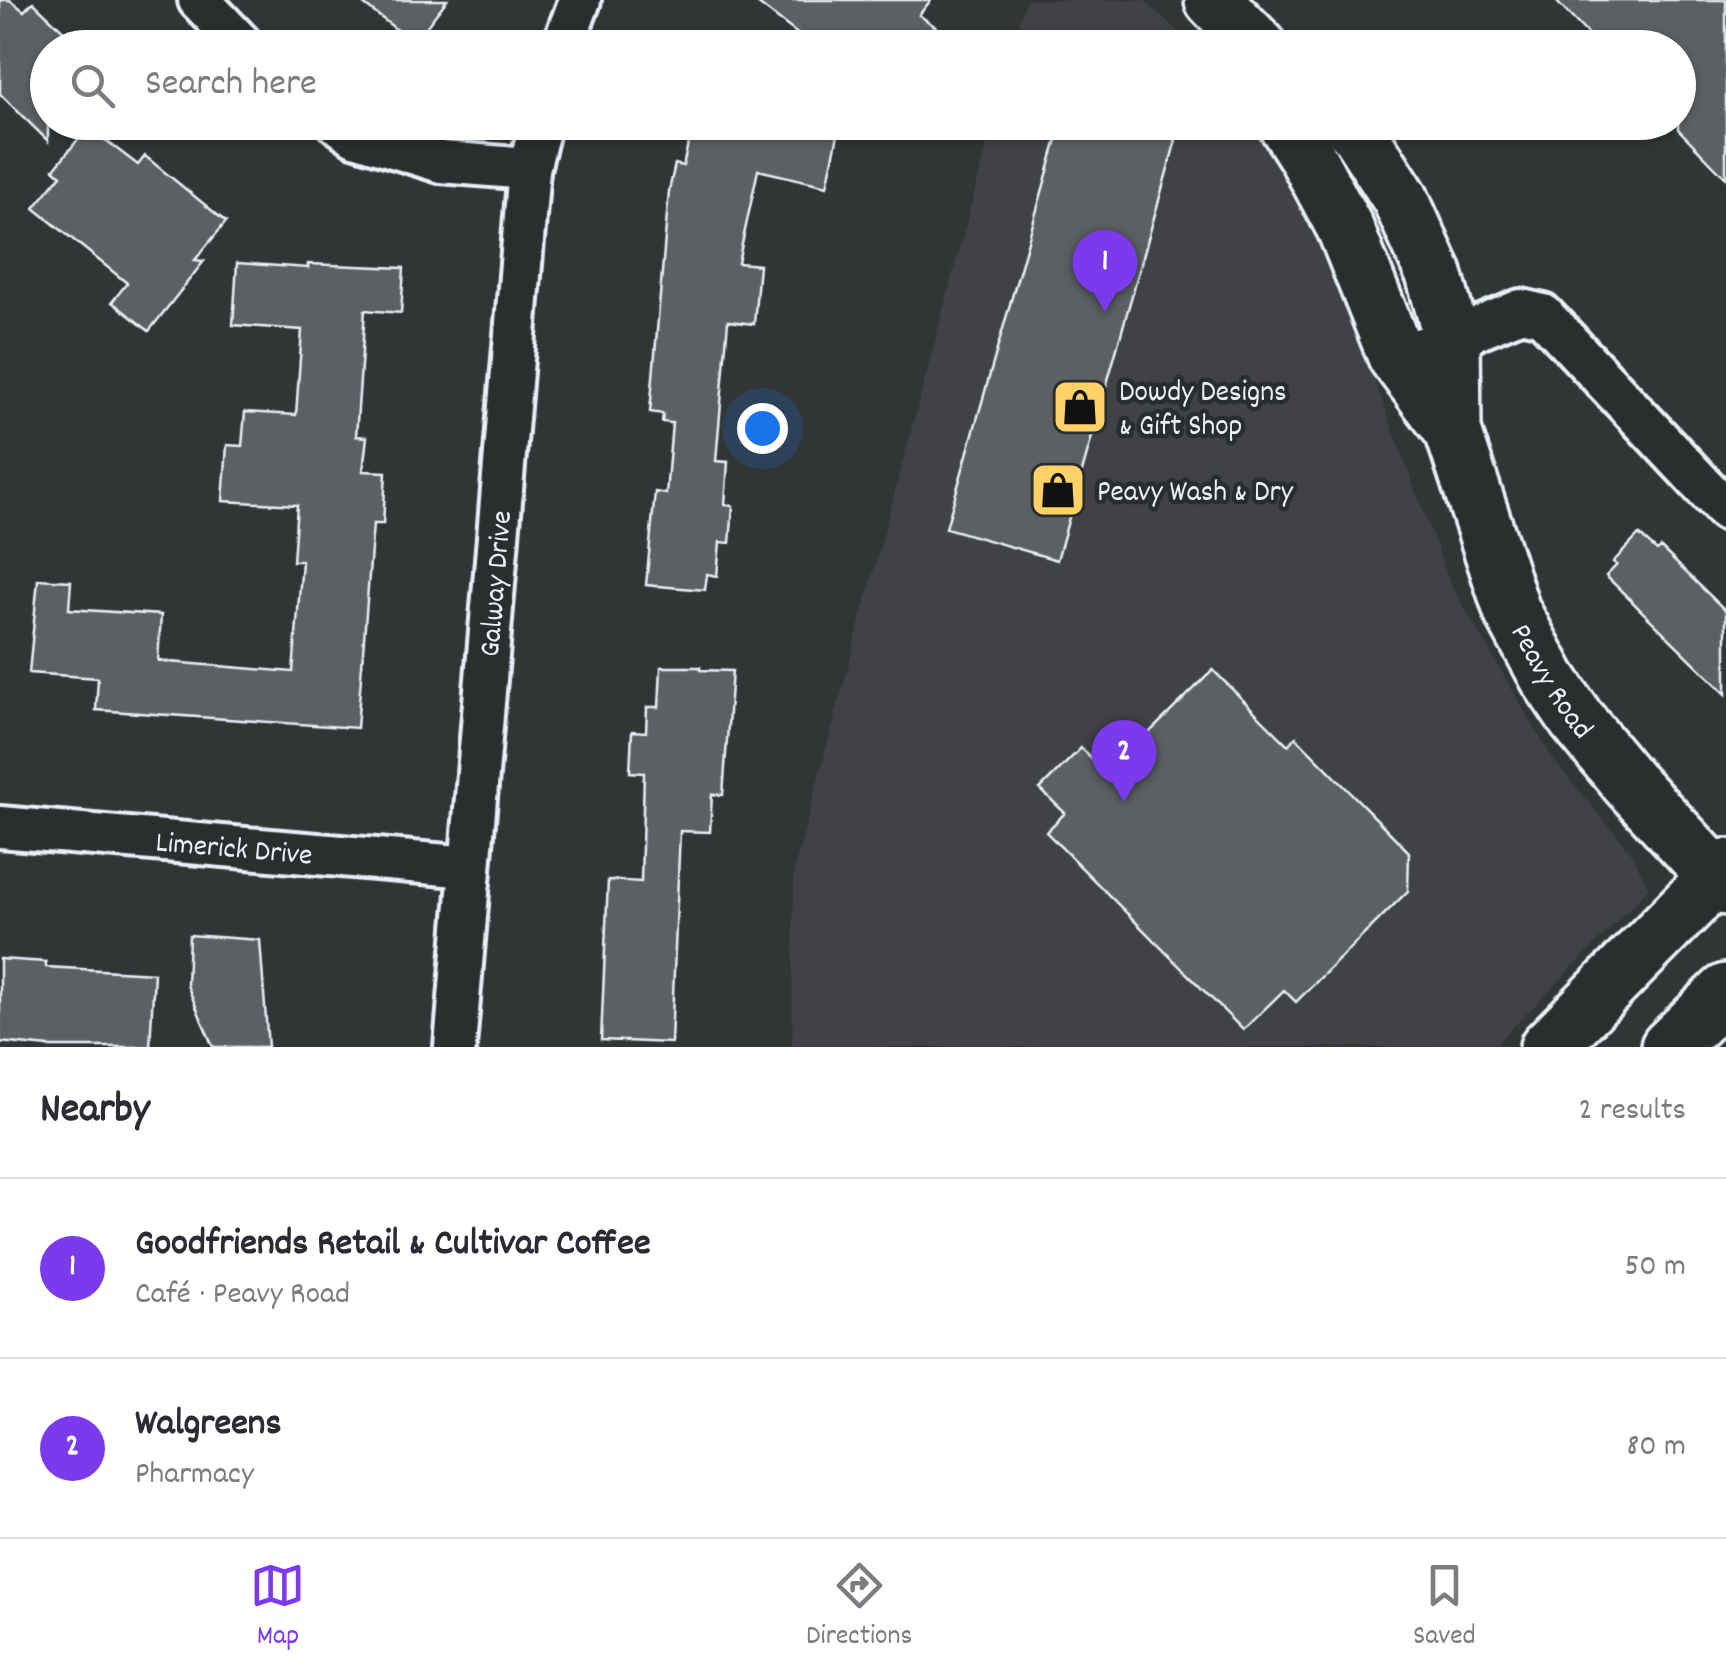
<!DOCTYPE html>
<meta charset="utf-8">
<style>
body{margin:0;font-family:Dekko,sans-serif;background:#f2f2f3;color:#2b2b33}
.you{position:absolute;left:762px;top:428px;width:35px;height:35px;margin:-25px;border:8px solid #fff;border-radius:50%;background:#1a73e8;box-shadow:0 0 0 15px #1a73e833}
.badge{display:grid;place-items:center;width:65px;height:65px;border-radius:50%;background:#7c3aed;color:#fff;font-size:32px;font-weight:700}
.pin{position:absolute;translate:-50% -82px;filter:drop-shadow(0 2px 5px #0008)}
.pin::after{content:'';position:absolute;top:52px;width:35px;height:30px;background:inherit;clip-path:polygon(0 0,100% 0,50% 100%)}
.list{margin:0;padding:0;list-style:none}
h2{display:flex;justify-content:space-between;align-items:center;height:130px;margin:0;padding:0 40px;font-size:42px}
h2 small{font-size:32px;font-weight:400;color:#7c7c81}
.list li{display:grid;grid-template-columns:65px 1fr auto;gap:30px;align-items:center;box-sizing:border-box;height:180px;padding:0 40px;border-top:2px solid #e1e1e2}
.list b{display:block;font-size:38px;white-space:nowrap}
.list p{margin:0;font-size:32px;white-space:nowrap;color:#7c7c81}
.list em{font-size:32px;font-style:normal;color:#7c7c81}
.icon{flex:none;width:55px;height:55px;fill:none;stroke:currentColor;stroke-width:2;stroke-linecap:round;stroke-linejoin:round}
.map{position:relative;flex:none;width:1726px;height:1047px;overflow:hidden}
.search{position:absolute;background:#fff;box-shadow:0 2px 8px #0004;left:30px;right:30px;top:30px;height:110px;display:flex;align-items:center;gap:25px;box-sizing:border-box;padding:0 35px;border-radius:55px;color:#7c7c81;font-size:38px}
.sheet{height:490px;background:#fff}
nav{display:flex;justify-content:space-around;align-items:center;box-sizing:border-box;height:140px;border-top:2px solid #e1e1e2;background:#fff;font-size:28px;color:#7c7c81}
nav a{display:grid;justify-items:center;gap:5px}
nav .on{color:#7c3aed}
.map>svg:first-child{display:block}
.built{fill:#3f4244}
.building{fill:#5c6063;stroke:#e8f1f8;stroke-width:2.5}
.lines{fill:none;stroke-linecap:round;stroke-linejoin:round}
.street-casing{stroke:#e8f1f8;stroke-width:48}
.secondary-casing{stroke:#e8f1f8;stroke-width:62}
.primary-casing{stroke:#e8f1f8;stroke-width:62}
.street{stroke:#2a2d2e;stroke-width:40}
.secondary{stroke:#2a2d2e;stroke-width:55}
.primary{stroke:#2a2d2e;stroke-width:55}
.labels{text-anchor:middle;stroke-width:9;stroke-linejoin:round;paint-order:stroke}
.poi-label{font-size:30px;fill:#e8f1f8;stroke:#2a2d2e;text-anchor:start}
.street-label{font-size:30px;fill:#e8f1f8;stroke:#2a2d2e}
</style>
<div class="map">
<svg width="1726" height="1047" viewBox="0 0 1726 1047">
<rect width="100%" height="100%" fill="#323536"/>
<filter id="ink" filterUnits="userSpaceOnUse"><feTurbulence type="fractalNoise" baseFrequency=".01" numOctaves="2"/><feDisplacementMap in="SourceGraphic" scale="20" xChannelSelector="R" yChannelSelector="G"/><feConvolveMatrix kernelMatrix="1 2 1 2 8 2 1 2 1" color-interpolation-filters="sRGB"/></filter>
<g filter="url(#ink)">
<g class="built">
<polygon points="1025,0 1144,0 1194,47 1013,47"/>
<polygon points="993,123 1257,123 1301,183 1450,583 1554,761 1631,852 1649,888 1590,950 1493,1047 792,1047 794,870"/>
</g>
<g class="building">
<polygon points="0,0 10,0 24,11 33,2 71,38 61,48 48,48 48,141 0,94"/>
<polygon points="358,0 447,0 414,43"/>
<polygon points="753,0 931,0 919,15 936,27 920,48 816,48"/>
<polygon points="1555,0 1726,0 1726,178 1678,129 1678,48 1601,48"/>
<polygon points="693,122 790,122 838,135 827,186 758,170 738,263 759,265 754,324 728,321 716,461 728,462 725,505 733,506 730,543 720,542 717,576 707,574 705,590 646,585 655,492 666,494 672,423 662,422 663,414 650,412 669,191 675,164 683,166"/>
<polygon points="1062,122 1134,122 1159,129 1158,133 1176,140 1057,560 946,528"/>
<polygon points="88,127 138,165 145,156 226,222 195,260 204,261 149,331 112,302 127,283 34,208 61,175 54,169"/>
<polygon points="237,263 308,268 308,264 404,268 401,313 365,310 356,436 367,437 363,471 386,472 383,524 373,524 357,728 96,710 98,678 29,673 38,579 71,581 69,609 161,615 158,661 293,672 302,561 293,561 297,505 223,501 227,445 242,446 245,412 296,415 302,330 233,325"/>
<polygon points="1639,535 1657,551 1661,548 1726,611 1726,694 1606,576 1617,565 1613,562"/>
<polygon points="661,667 700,667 700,670 732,671 723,795 712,794 710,832 680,831 671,1043 601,1040 608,880 641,882 644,773 630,772 632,731 646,732 647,707 659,707"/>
<polygon points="1213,670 1288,745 1296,737 1409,852 1408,891 1296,1002 1284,990 1243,1030 1046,832 1065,813 1040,789 1081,748 1107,774"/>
<polygon points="189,935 260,940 268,1047 213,1047 187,985"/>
<polygon points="0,959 46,962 46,967 154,973 150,1047 49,1047 0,1042"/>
</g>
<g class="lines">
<g class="street-casing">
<g id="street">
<polyline points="199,0 245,48"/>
<polyline points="562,48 580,0"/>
<polyline points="337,122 355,135 441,162 529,169"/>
<polyline points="1396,356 1452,339 1521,310 1543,315 1726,510"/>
<path id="s1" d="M0 827 470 867"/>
<path id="s2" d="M455 1047 529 169 541 122"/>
</g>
</g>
<g class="secondary-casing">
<g id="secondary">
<polyline points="1213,0 1260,48"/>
<polyline points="1285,122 1306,155 1345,228 1396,356 1453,431"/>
<path id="s3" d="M1348 122 1359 134 1400 198 1434 274 1452 339 1453 431 1512 611 1549 679 1576 719 1629 783 1726 887"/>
</g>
</g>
<g class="primary-casing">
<g id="primary">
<polyline points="1548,1047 1726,867"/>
<polyline points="1669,1047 1726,992"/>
</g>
</g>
<use href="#street" class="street"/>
<use href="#secondary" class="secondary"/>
<use href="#primary" class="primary"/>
</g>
</g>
<defs>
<g id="shop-square" transform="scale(2.875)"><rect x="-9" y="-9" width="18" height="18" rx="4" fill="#ffd166" stroke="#2a2d2e"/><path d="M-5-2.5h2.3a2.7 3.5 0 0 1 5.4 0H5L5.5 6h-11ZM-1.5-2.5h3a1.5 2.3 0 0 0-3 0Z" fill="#111"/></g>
</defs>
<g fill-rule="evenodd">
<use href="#shop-square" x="1080" y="407"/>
<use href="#shop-square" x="1058" y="490"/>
</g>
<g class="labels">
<g class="poi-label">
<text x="1119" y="400">Dowdy Designs<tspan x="1119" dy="34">&amp; Gift Shop</tspan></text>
<text x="1097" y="500">Peavy Wash &amp; Dry</text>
</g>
<g class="street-label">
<text dy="10" stroke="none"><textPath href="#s2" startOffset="465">Galway Drive</textPath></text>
<text dy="10" stroke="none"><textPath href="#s3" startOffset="605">Peavy Road</textPath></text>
<text dy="10" stroke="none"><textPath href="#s1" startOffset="235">Limerick Drive</textPath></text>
</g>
</g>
</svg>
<div class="you"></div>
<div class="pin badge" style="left:1105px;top:312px">1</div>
<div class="pin badge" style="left:1124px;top:802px">2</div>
<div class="search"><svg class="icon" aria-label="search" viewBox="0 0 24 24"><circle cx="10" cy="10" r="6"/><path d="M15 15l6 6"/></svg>Search here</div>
</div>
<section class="sheet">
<h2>Nearby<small>2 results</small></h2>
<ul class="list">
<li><span class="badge">1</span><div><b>Goodfriends Retail &amp; Cultivar Coffee</b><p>Café · Peavy Road</p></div><em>50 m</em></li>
<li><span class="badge">2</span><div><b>Walgreens</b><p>Pharmacy</p></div><em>80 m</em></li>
</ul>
</section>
<nav>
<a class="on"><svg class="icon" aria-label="map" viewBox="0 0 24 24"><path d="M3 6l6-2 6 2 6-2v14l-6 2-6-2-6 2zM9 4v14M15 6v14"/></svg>Map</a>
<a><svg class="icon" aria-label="directions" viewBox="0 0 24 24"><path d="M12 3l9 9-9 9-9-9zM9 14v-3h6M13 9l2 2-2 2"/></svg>Directions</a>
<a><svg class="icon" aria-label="saved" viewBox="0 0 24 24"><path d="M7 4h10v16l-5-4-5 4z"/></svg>Saved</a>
</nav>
